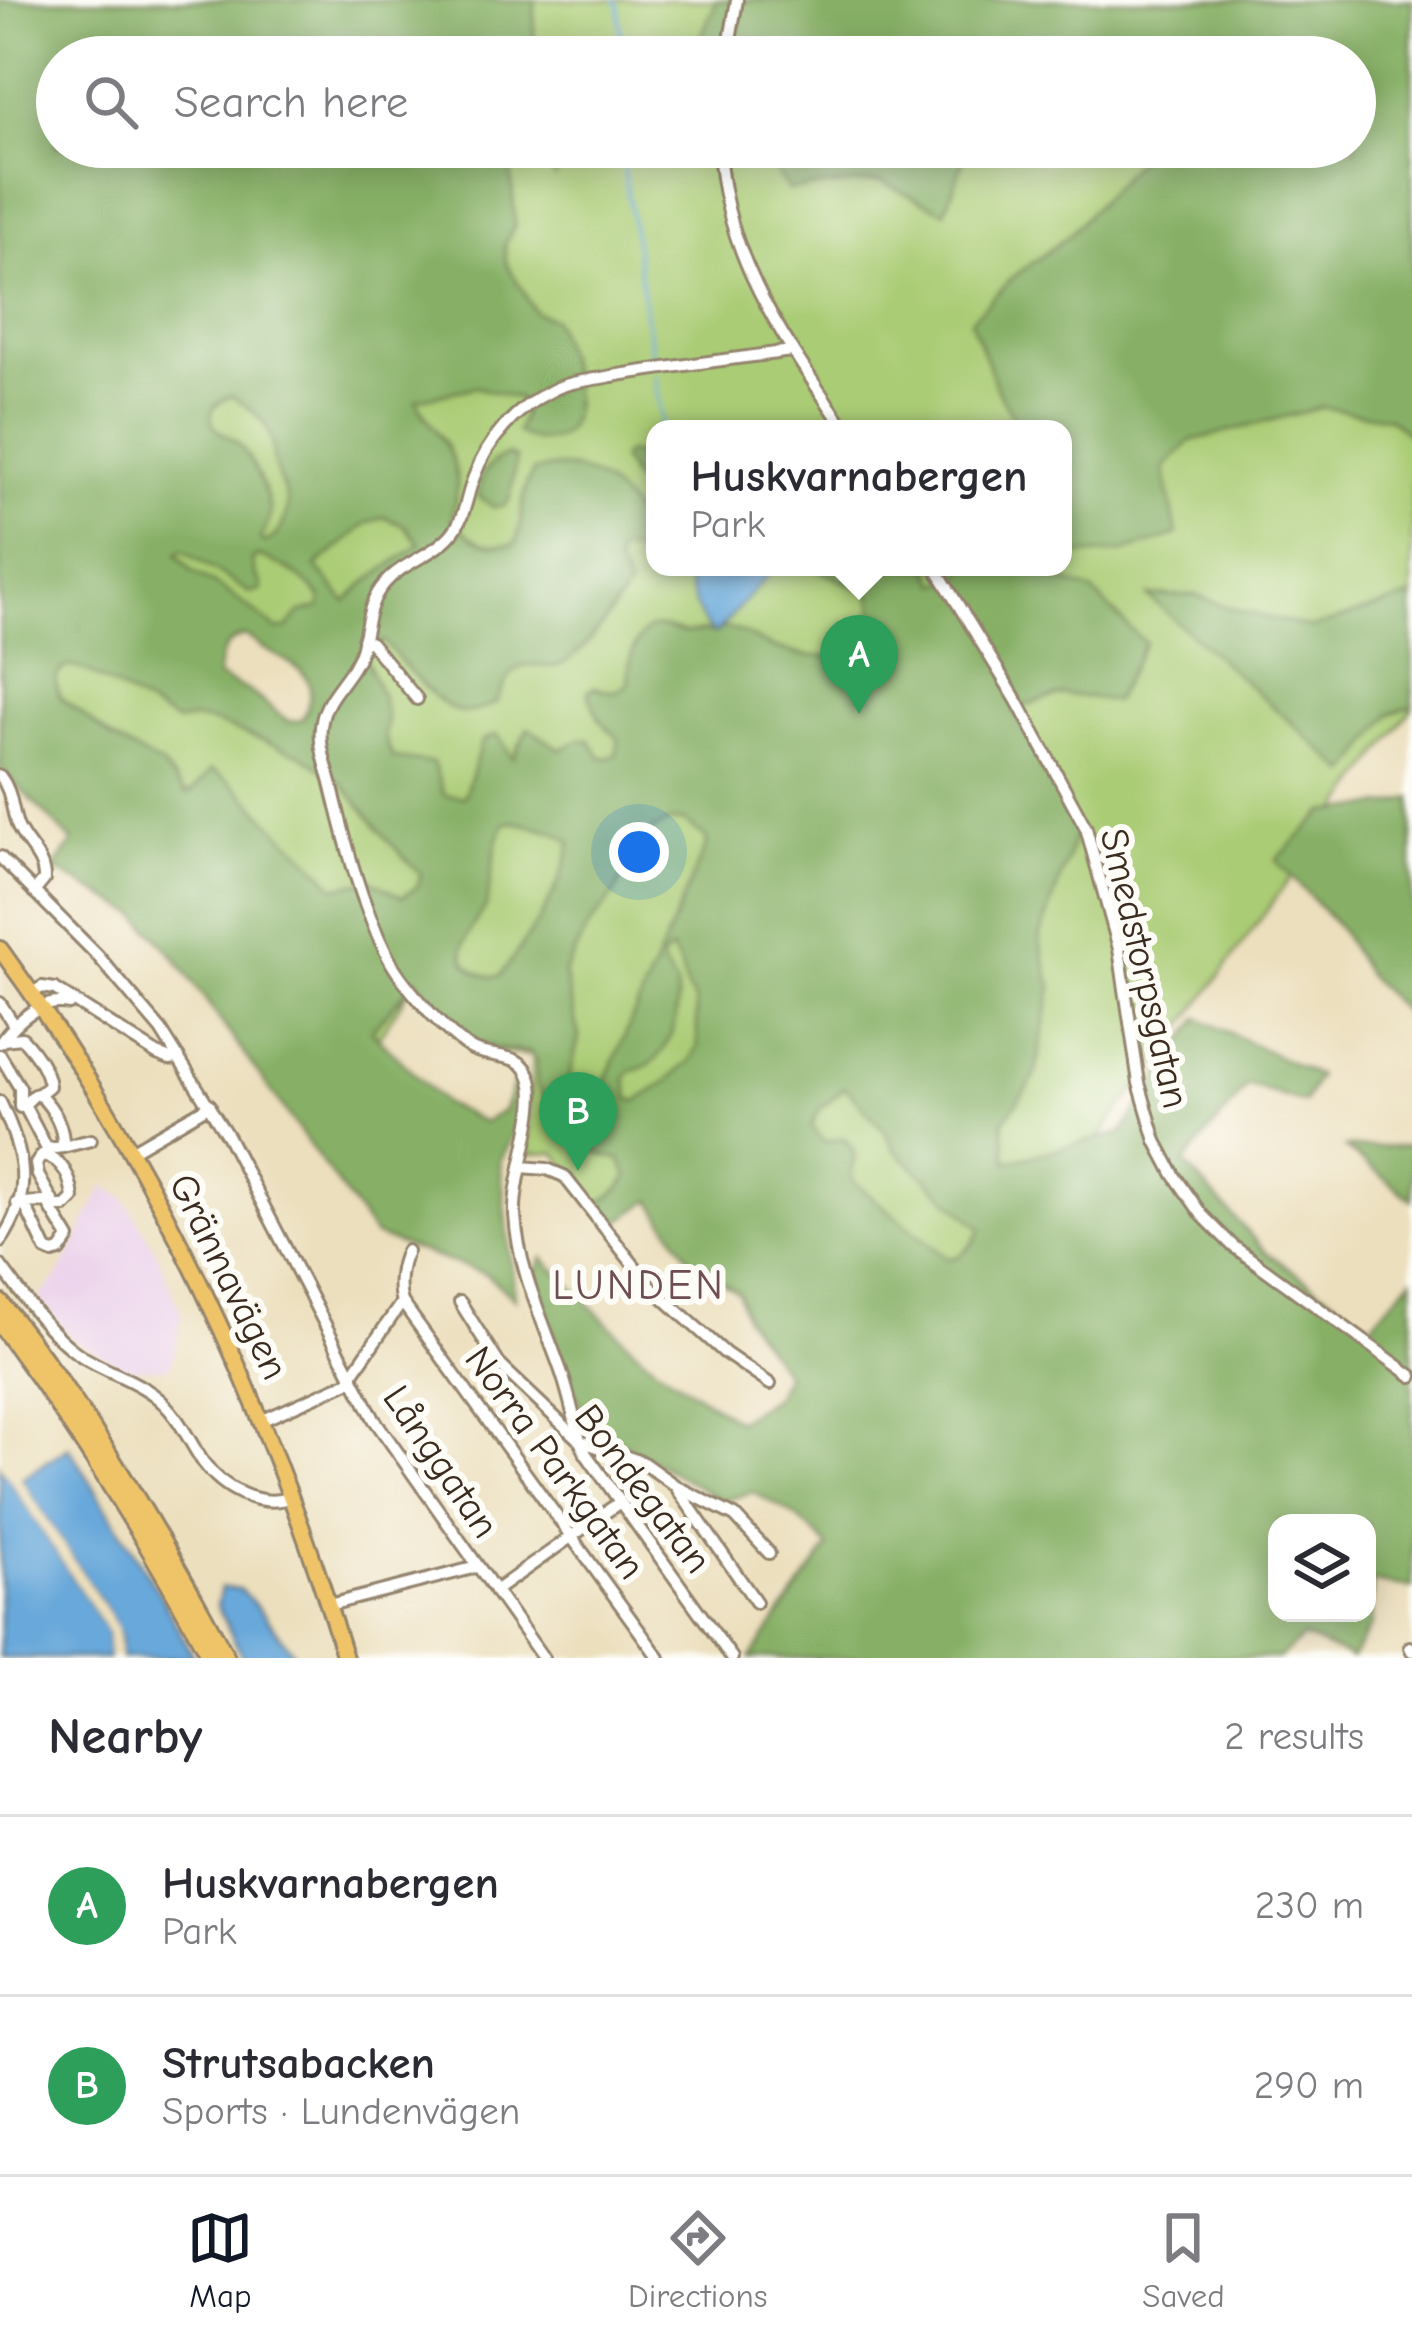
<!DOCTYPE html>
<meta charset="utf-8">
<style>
body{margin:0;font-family:"Comic Neue",sans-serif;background:#f7f7f7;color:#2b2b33}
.controls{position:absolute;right:36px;bottom:36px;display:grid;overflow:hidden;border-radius:24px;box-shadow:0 6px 30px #0003}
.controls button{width:108px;height:108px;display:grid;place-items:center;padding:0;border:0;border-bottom:3px solid #e1e1e2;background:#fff;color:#2b2b33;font:60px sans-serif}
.you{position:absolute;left:639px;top:852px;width:42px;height:42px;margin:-30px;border:9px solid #fff;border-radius:50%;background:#1a73e8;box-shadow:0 0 0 18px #1a73e833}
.badge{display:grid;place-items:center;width:78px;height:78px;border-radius:50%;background:#111827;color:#fff;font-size:39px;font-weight:700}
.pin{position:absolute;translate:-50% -99px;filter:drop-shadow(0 3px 6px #0008)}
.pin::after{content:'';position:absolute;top:63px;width:42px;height:36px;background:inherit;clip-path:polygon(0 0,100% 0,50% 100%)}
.popup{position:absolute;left:646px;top:420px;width:426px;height:156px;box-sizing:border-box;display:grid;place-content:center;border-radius:24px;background:#fff;filter:drop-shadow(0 3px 9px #0005);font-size:39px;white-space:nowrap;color:#7c7c81}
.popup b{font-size:45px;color:#2b2b33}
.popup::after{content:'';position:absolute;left:50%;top:100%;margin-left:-24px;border:24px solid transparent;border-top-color:#fff}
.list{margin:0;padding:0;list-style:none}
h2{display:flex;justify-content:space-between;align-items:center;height:156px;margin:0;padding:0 48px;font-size:51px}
h2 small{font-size:39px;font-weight:400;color:#7c7c81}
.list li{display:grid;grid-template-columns:78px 1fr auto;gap:36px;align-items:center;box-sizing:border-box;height:180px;padding:0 48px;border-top:3px solid #e1e1e2}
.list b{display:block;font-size:45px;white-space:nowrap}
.list p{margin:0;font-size:39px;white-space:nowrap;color:#7c7c81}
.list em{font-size:39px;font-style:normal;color:#7c7c81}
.icon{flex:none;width:66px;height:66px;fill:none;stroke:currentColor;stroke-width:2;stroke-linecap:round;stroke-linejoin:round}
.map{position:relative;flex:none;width:1412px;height:1658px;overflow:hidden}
.search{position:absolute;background:#fff;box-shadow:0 6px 30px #0003;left:36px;right:36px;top:36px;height:132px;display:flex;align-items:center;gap:30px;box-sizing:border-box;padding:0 42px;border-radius:66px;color:#7c7c81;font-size:45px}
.sheet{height:516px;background:#fff}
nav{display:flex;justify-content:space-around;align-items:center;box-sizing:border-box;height:168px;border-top:3px solid #e1e1e2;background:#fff;font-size:33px;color:#7c7c81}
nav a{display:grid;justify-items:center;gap:6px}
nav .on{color:#111827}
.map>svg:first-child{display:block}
.built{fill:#ebd1eb}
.green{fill:#aacc75;stroke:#727b4a;stroke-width:3;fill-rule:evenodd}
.forest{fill:#87b066;stroke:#616d42;stroke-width:3;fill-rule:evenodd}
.water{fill:#67a8da;stroke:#51697c;stroke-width:3}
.pier{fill:#ecdfbd}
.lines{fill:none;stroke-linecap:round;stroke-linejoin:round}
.stream{stroke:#67a8da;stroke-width:3}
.minor-casing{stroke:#94846e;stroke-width:16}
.major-casing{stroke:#94846e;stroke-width:20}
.highway-casing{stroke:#94846e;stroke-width:22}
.minor{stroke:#fff;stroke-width:10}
.major{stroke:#efc469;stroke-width:14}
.highway{stroke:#efc469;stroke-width:16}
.labels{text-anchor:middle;stroke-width:12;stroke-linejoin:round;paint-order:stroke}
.street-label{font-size:39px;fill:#3b2a1e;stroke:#fdfcf7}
.neighbourhood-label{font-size:42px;letter-spacing:3px;fill:#6f4e51;stroke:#fdfcf7}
</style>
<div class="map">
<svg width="1412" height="1658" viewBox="0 0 1412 1658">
<rect width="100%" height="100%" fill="#fdfcf7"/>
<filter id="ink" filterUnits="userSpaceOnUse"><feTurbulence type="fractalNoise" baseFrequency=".00833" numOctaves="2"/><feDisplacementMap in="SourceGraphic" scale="24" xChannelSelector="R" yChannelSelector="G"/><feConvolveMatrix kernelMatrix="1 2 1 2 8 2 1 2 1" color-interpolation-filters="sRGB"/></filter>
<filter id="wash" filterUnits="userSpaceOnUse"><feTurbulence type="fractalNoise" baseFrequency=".004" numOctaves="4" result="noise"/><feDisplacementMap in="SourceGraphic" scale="48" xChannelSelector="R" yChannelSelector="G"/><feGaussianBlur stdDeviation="2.7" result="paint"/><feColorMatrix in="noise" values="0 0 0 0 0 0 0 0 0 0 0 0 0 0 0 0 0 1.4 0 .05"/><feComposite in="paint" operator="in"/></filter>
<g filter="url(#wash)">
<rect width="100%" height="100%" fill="#ecdfbd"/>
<polygon class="built" points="104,1186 124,1198 156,1251 182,1315 171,1367 127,1369 73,1339 38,1298 57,1278"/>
<path class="green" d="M0 0H1412V709L1153 1068 1112 1119 1075 1175 1040 1214 797 1361 653 1192 609 1222 556 1153 529 1154 532 1056 496 1052 467 1039 413 984 368 1054 0 746ZM57 57H1355V147H57ZM655 429H1063V567H655ZM224 617 332 671 305 734 253 694 211 682Z"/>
<g class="forest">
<path d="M0 0H535L533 57H57V147H555V176L537 160 510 161 515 224 505 244 506 262 535 312 553 319C563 346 593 424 555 438 541 443 528 440 517 432L523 413 519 399 476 387 416 400C431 430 453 442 457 481 458 494 452 508 453 521 473 541 486 549 515 544 526 520 517 495 533 472 584 452 639 499 650 549L642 554 622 550 618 552 617 564 629 587C613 609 585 655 560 665 550 669 542 665 532 665 510 665 504 686 496 703 485 708 470 715 457 711 432 702 401 660 383 641L363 653 382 697 387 719 384 736 393 758 433 763 444 795 464 797 482 741 497 734 513 758 528 728 561 750 579 739 589 740 601 757 608 758 616 755 619 741C615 732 608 730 602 722 596 715 591 701 588 691L595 687C609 692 618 695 629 682 626 666 636 626 658 627 668 627 677 633 687 633 699 633 704 629 715 634L724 627 728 628C742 631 752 638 765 644 798 658 848 664 879 643L870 593 811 567H928L938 584 954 580 968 567 1028 571 1091 590 1145 643 1114 701 1063 694 1013 709 1077 831 1039 939 1052 986 1035 1077 1003 1122 1007 1162 1122 1133 1199 1018 1318 1076 1304 1103 1248 1085 1184 1163 1266 1252 1371 1325 1412 1278V1588L1372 1582 1371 1625 1352 1658 1303 1637 1279 1658H750L828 1547C800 1516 788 1510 752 1492L723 1501 599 1429 582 1411 533 1276 543 1258 625 1340 653 1365 737 1421 774 1397 786 1375 745 1317 738 1292 692 1262 651 1200 612 1226 596 1205C610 1197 620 1190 628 1176L620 1159 605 1156 579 1143 707 843 706 838 684 821 669 822 652 831 635 850 615 893 586 930 564 973 579 1037 565 1096C535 1109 536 1082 536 1061L529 1052 498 1049 467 1039 416 979 371 1031 445 1104 484 1122 504 1110 517 1073 524 1075 528 1095 522 1115 500 1161 515 1299 486 1274 375 1236 174 956 136 914 54 869 73 842 0 768ZM232 396C245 405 260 415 268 429 275 442 271 454 275 467 278 479 287 491 287 504 287 521 279 538 263 543L260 539C265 531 270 522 270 512 269 495 249 453 236 442 229 436 217 432 213 424 206 409 221 400 232 396ZM383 517 404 525 420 544 364 584 346 602 316 566 367 523ZM183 550 250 593 260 591 262 586 255 574 252 560 258 556C284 565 304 577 321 598L320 607 299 613 287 628 278 630 226 591 192 571 177 554ZM245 636C254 640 261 648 270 652 304 670 322 680 302 720L289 722 247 690 218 677C218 657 224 641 245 636ZM70 666 85 670 176 722 193 719 213 722 302 755 341 782 387 839 421 875 417 887 402 897 372 880 334 887C319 866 300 851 281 833 258 811 240 784 211 770L193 791 186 794 161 765 113 739 60 697C54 683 53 671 70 666ZM515 822C533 827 558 829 571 843 560 895 530 934 500 976 486 979 463 969 463 951 463 940 479 915 486 907L497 841 505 823ZM671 950 680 964 687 989 695 1000 698 1046 690 1061 665 1083 637 1101 630 1099 626 1077 631 1071C668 1066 681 1018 676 985 669 972 652 961 671 950ZM845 1087 884 1130 895 1150 981 1229C975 1242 962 1260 947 1258L856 1184 851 1176C853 1155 861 1157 845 1138L824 1142 811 1126 820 1109ZM1277 1523H1367V1613H1277Z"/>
<polygon points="717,0 1412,0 1412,437 1389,418 1323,407 1190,441 1164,468 1177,535 1123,552 1063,556 1063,429 1020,429 998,391 971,320 1012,278 1067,237 1143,154 1098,147 1355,147 1355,57 701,57 699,41"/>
<polygon points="758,147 968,147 945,212 880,181 788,190"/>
<polygon points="626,453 655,457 655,500 634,480 621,458"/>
<path d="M507 455 516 458 510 498 504 506 493 507 479 497C478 477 488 462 507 455Z"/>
<polygon points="1194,595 1244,612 1312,628 1412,596 1412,706 1390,714 1348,773 1148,596"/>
<polygon points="1412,798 1412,1020 1366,974 1339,928 1276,860 1325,812 1393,804"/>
<polygon points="1412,1146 1412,1200 1346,1148"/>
</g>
<g class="water">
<path d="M684 567H775L715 634C697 621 690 589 684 567Z"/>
<polygon points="69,1447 161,1596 194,1658 120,1658 120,1634 111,1617 21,1479"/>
<polygon points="0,1465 107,1631 109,1658 0,1658"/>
<polygon points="221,1588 240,1589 265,1615 297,1658 243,1658 217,1605"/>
</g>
<polygon class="pier" points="0,1459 5,1461 15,1477 18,1474 118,1628 120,1658 109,1658 107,1631 0,1465"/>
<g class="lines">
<g class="stream">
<polyline points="615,0 619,8 622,57"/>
<polyline points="624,147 623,163 653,362"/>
<polyline points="655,376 663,429"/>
</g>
</g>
</g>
<g filter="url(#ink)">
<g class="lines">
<g class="minor-casing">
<g id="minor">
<polyline points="727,57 737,0"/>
<path d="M719 147C724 257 785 340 845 429"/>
<polyline points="935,567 1017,701 1086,828 1119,949 1139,1083 1156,1141 1174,1175 1202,1215 1233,1246 1412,1376"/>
<polyline points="363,639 371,643 417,699"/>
<path d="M0 776C12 791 11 807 17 825 25 845 45 857 44 880L34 892"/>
<polyline points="0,857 98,956 161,1030 228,1137 374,1419 543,1658"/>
<polyline points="32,993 42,987 55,989 157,1054 170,1059 179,1058"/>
<polyline points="0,1003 14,1025"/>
<path d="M3 1040 22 1038C35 1052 47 1068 49 1086L39 1094"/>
<path d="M0 1043C16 1022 41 998 69 1004"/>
<polyline points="0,1055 20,1088 20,1107"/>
<path d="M0 1102C24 1152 35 1193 0 1242"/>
<path d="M63 1147 47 1149 24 1105 34 1095 39 1094C54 1109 64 1126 63 1147L91 1140"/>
<polyline points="131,1151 210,1105"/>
<path d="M42 1155 36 1164 38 1175 55 1206H65L73 1198C71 1179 63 1159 43 1155"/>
<polyline points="521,1167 547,1169 564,1176 651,1287 725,1353 770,1384"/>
<polyline points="17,1203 47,1202 69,1238 60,1251 53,1253 46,1250 24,1203"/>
<path d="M0 1265C22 1294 43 1327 73 1350 97 1369 129 1376 154 1395 178 1413 187 1438 203 1462 223 1489 259 1509 292 1497"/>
<polyline points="402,1302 659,1658"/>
<path d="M402 1302C397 1287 400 1265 407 1251"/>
<polyline points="460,1302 499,1364 580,1441 586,1454 732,1658"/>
<polyline points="351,1376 402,1302"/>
<polyline points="263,1420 353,1380"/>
<path d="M580 1441C574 1418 569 1394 561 1371 543 1320 518 1269 515 1215 513 1178 540 1111 531 1080 523 1050 494 1060 472 1049 447 1036 400 981 387 955 360 902 345 841 331 783 326 764 317 741 322 721 327 693 353 677 361 650 368 626 367 603 385 583 405 560 439 554 456 528 466 512 467 494 474 477 487 441 516 408 551 391 570 381 592 380 612 376 672 366 732 359 792 351"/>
<polyline points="580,1441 642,1462 677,1487 735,1516 769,1553"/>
<polyline points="678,1490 756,1602"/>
<polyline points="495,1591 620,1502"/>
<polyline points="329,1605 477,1567"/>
<polyline points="1410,1647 1412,1651"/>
</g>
</g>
<g class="major-casing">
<path id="major" d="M0 949C158 1165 267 1403 345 1658"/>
</g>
<g class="highway-casing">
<g id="highway">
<path d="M0 1303C88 1412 160 1534 226 1658"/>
<path d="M0 1323C79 1430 149 1541 211 1658"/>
</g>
</g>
<use href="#minor" class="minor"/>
<use href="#major" class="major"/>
<use href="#highway" class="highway"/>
</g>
</g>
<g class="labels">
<g class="street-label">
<text transform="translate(1146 968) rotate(77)" y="14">Smedstorpsgatan</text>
<text transform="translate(230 1276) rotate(64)" y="14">Grännavägen</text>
<text transform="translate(442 1461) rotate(56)" y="14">Långgatan</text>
<text transform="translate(556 1462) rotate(54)" y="14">Norra Parkgatan</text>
<text transform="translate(644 1488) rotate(53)" y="14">Bondegatan</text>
</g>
<g class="neighbourhood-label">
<text x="639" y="1299">LUNDEN</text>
</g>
</g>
</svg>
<div class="controls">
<button><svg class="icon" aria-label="layers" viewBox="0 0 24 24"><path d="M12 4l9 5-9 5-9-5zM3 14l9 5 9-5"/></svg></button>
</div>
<div class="you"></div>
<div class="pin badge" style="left:859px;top:714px;background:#2e9e5b">A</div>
<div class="popup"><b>Huskvarnabergen</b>Park</div>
<div class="pin badge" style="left:578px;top:1171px;background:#2e9e5b">B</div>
<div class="search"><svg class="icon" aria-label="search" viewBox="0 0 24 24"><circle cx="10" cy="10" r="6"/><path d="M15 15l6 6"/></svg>Search here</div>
</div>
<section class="sheet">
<h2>Nearby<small>2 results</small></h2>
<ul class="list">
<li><span class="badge" style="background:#2e9e5b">A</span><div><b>Huskvarnabergen</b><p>Park</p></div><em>230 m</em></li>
<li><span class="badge" style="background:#2e9e5b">B</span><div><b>Strutsabacken</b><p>Sports · Lundenvägen</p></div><em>290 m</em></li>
</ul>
</section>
<nav>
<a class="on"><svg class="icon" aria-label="map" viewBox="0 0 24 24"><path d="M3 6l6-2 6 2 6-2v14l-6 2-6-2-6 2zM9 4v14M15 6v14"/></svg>Map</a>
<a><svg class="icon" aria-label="directions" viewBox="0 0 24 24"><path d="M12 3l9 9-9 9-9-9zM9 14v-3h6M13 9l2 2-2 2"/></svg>Directions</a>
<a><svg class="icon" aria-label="saved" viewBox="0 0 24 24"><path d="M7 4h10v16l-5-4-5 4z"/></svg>Saved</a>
</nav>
